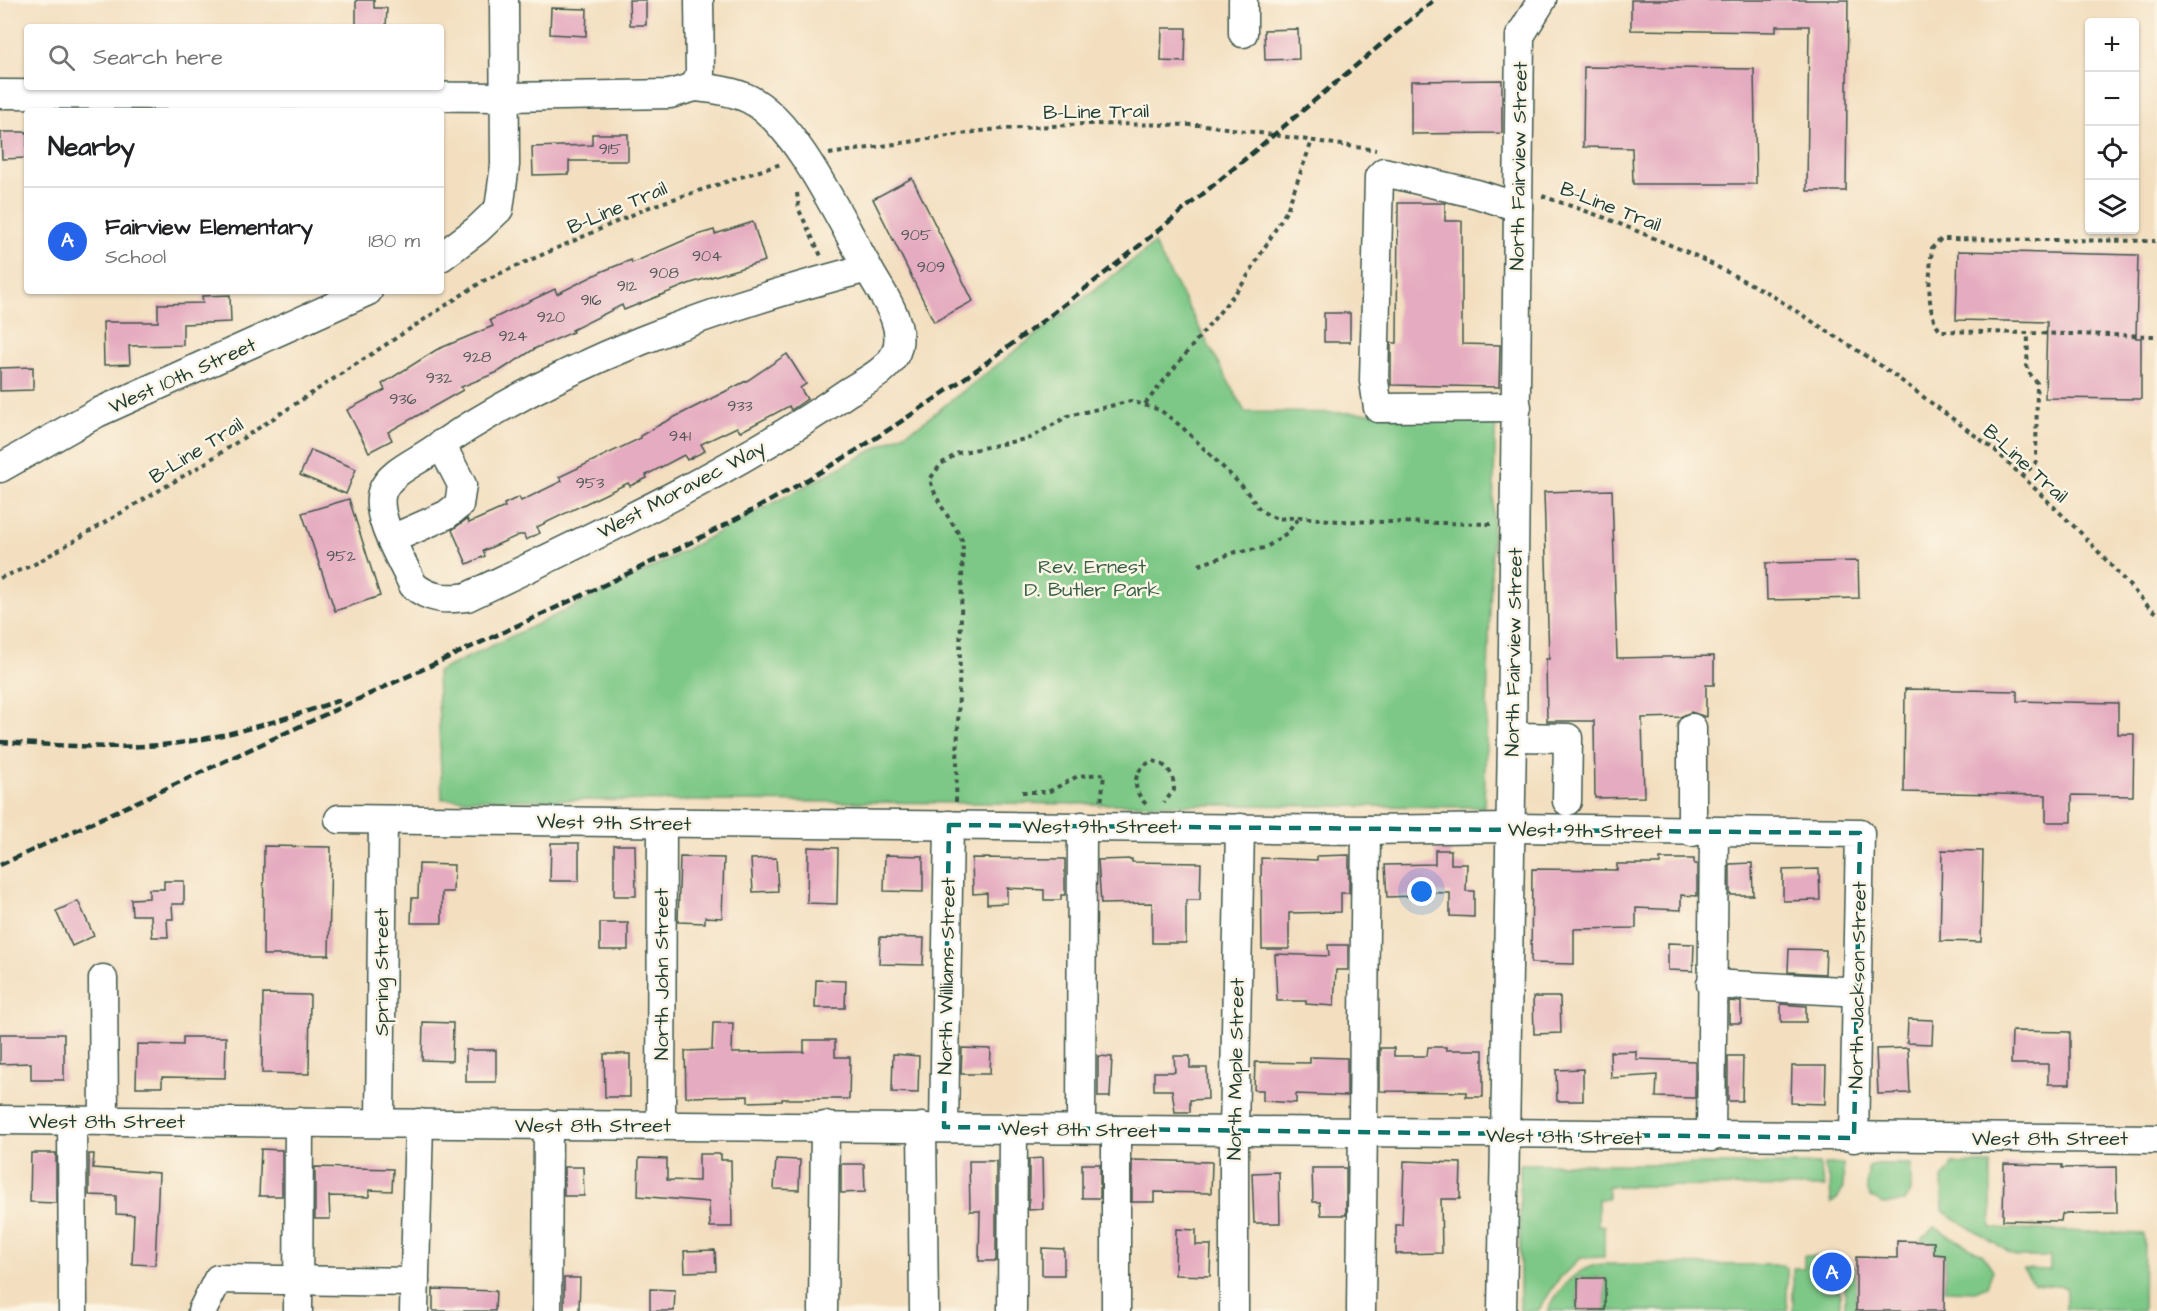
<!DOCTYPE html>
<meta charset="utf-8">
<style>
body{margin:0;font-family:"Architects Daughter",sans-serif;background:#f2f2f2;color:#202124}
.controls{position:absolute;right:18px;top:18px;display:grid;overflow:hidden;border-radius:6px;box-shadow:0 2px 4px #0004}
.controls button{width:54px;height:54px;display:grid;place-items:center;padding:0;border:0;border-bottom:2px solid #e0e0e0;background:#fff;color:#202124;font:30px sans-serif}
.you{position:absolute;left:1422px;top:892px;width:21px;height:21px;margin:-15px;border:4px solid #fff;border-radius:50%;background:#1a73e8;box-shadow:0 0 0 9px #1a73e833}
.badge{display:grid;place-items:center;width:39px;height:39px;border-radius:50%;background:#2563eb;color:#fff;font-size:20px;font-weight:700}
.pin{position:absolute;translate:-50% -50%;border:3px solid #fff;box-shadow:0 2px 6px #0006}
.list{margin:0;padding:0;list-style:none}
h2{display:flex;justify-content:space-between;align-items:center;height:78px;margin:0;padding:0 24px;font-size:26px}
h2 small{font-size:20px;font-weight:400;color:#757577}
.list li{display:grid;grid-template-columns:39px 1fr auto;gap:18px;align-items:center;box-sizing:border-box;height:108px;padding:0 24px;border-top:2px solid #e0e0e0}
.list b{display:block;font-size:22px;white-space:nowrap}
.list p{margin:0;font-size:20px;white-space:nowrap;color:#757577}
.list em{font-size:20px;font-style:normal;color:#757577}
.icon{flex:none;width:33px;height:33px;fill:none;stroke:currentColor;stroke-width:2;stroke-linecap:round;stroke-linejoin:round}
.map{position:relative;flex:none;width:2157px;height:1311px;overflow:hidden}
.search{position:absolute;background:#fff;box-shadow:0 2px 4px #0004;left:24px;top:24px;width:420px;height:66px;display:flex;align-items:center;gap:15px;box-sizing:border-box;padding:0 21px;border-radius:6px;color:#757577;font-size:22px}
.panel{position:absolute;background:#fff;box-shadow:0 2px 4px #0004;left:24px;top:108px;width:420px;height:186px;border-radius:6px}
.map>svg:first-child{display:block}
.green{fill:#7dc886;stroke:#4e825d;stroke-width:1.5;fill-rule:evenodd}
.building{fill:#e5abc0}
.lines{fill:none;stroke-linecap:round;stroke-linejoin:round}
.minor-casing{stroke:#3f5549;stroke-width:31}
.path{stroke:#3f5549;stroke-width:4;stroke-dasharray:4.5 4.5;stroke-linecap:butt}
.minor{stroke:#fff;stroke-width:28}
.rail{stroke:#1f3d34;stroke-width:4.5;stroke-dasharray:9 4.5;stroke-linecap:butt}
.marked{fill:none;stroke:#0f766e;stroke-width:4.5;stroke-dasharray:12 8;stroke-linejoin:round}
.labels{text-anchor:middle;stroke-width:5;stroke-linejoin:round;paint-order:stroke}
.number-label{font-size:16px;fill:#505857}
.street-label{font-size:20px;fill:#1f3d34;stroke:#fcf5e5}
.park-label{font-size:20px;fill:#366048;stroke:#fcf5e5}
</style>
<div class="map">
<svg width="2157" height="1311" viewBox="0 0 2157 1311">
<rect width="100%" height="100%" fill="#fcf5e5"/>
<filter id="ink" filterUnits="userSpaceOnUse"><feTurbulence type="fractalNoise" baseFrequency=".0167" numOctaves="2"/><feDisplacementMap in="SourceGraphic" scale="12" xChannelSelector="R" yChannelSelector="G"/><feConvolveMatrix kernelMatrix="1 2 1 2 8 2 1 2 1" color-interpolation-filters="sRGB"/></filter>
<filter id="wash" filterUnits="userSpaceOnUse"><feTurbulence type="fractalNoise" baseFrequency=".008" numOctaves="4" result="noise"/><feDisplacementMap in="SourceGraphic" scale="24" xChannelSelector="R" yChannelSelector="G"/><feGaussianBlur stdDeviation="1.35" result="paint"/><feColorMatrix in="noise" values="0 0 0 0 0 0 0 0 0 0 0 0 0 0 0 0 0 1.4 0 .05"/><feComposite in="paint" operator="in"/></filter>
<g filter="url(#wash)">
<rect width="100%" height="100%" fill="#f3dfc0"/>
<g class="green">
<polygon points="1154,244 1245,412 1496,414 1484,807 442,799 437,672 625,582 918,426"/>
<polygon points="1520,1164 1819,1164 1825,1187 1608,1186 1608,1199 1598,1199 1598,1225 1604,1226 1604,1257 1580,1258 1558,1280 1538,1311 1520,1311"/>
<path d="M1824 1164H1843C1843 1178 1847 1196 1831 1203L1830 1181Z"/>
<polygon points="1875,1164 1911,1164 1911,1191 1904,1202 1883,1204 1870,1197 1867,1188 1868,1168"/>
<polygon points="1952,1164 1991,1164 1991,1228 2144,1234 2143,1311 2066,1309 2066,1287 2034,1284 2023,1269 2050,1270 2050,1257 2016,1257 1943,1211 1942,1178 1950,1170"/>
<polygon points="1934,1227 1983,1255 1993,1270 1987,1286 1975,1291 1945,1290 1945,1255 1934,1254 1933,1242 1919,1242"/>
<polygon points="1804,1256 1839,1256 1839,1285 1822,1285 1822,1291 1840,1291 1840,1311 1793,1311 1793,1268 1804,1268"/>
<path d="M1602 1264 1783 1265 1787 1268V1311H1547C1560 1288 1575 1267 1602 1264ZM1578 1278H1605V1310H1578Z"/>
<polygon points="1845,1266 1856,1267 1856,1311 1845,1311"/>
</g>
<g id="blocks">
<g class="building">
<polygon points="356,0 374,0 374,8 387,8 386,27 356,27"/>
<polygon points="629,0 646,0 646,25 630,25"/>
<polygon points="1631,0 1848,0 1846,191 1807,191 1809,26 1776,26 1776,32 1631,30"/>
<polygon points="551,8 587,9 586,36 550,34"/>
<polygon points="1162,28 1186,28 1185,62 1161,61"/>
<polygon points="1298,29 1299,59 1265,60 1264,30"/>
<polygon points="1584,67 1754,69 1756,184 1633,184 1632,148 1583,147"/>
<polygon points="1502,80 1502,133 1411,134 1411,81"/>
<polygon points="1,132 27,132 27,158 2,159"/>
<polygon points="592,134 628,134 628,161 569,161 569,174 533,175 532,147 592,145"/>
<polygon points="912,178 973,301 934,322 873,199"/>
<polygon points="1398,203 1445,203 1445,221 1462,221 1462,344 1500,345 1499,387 1391,385 1391,343 1397,343"/>
<polygon points="753,222 765,261 691,283 624,310 622,305 572,330 573,332 536,348 498,372 461,387 463,390 388,432 392,440 369,452 347,410 385,390 382,384 436,350 493,326 490,320 555,289 557,294 603,271 631,260 632,263 694,236 714,230 715,234"/>
<polygon points="1958,251 2138,255 2136,338 2141,338 2141,399 2045,398 2047,322 1956,320"/>
<polygon points="230,295 231,322 183,324 183,345 129,346 130,364 104,365 103,322 158,322 158,304 203,303 202,296"/>
<rect x="1324" y="313" width="26" height="29"/>
<polygon points="787,354 806,384 800,388 807,399 794,408 791,410 789,406 740,432 737,427 701,444 705,451 687,460 684,455 646,475 647,478 630,486 628,483 537,527 540,533 526,540 524,535 519,535 483,551 485,556 467,564 452,530 467,519 469,523 505,507 504,504 519,497 521,501 562,481 559,477 641,438 640,436 661,424 748,380"/>
<polygon points="33,367 33,390 0,391 0,368"/>
<polygon points="311,450 356,469 346,494 300,475"/>
<polygon points="1612,490 1617,658 1714,656 1714,685 1706,685 1706,717 1691,712 1680,717 1642,718 1644,797 1595,798 1594,721 1547,721 1546,659 1549,659 1544,492"/>
<polygon points="349,499 380,596 335,611 302,513"/>
<polygon points="1858,561 1859,598 1767,600 1766,563"/>
<polygon points="1905,689 2017,691 2017,701 2118,703 2118,734 2134,734 2133,796 2072,795 2072,822 2046,822 2046,795 1904,792"/>
<polygon points="551,843 579,843 579,881 550,881"/>
<polygon points="614,845 635,845 636,896 614,896"/>
<polygon points="264,846 331,847 329,955 263,955"/>
<polygon points="808,847 838,848 837,904 807,903"/>
<polygon points="1435,850 1451,850 1451,864 1467,864 1466,891 1474,891 1474,917 1450,916 1450,893 1414,892 1414,896 1387,897 1385,865 1435,864"/>
<polygon points="1942,850 1983,851 1981,942 1940,941"/>
<polygon points="885,855 923,856 923,892 884,891"/>
<polygon points="1349,855 1349,893 1341,893 1341,912 1289,913 1289,949 1262,949 1261,858 1317,860 1317,856"/>
<polygon points="680,857 724,858 722,918 705,917 705,923 678,922"/>
<polygon points="776,858 778,891 753,892 751,859"/>
<polygon points="972,858 1065,859 1065,895 1061,895 1061,900 1044,900 1044,890 1007,888 1007,903 987,904 987,893 973,894"/>
<polygon points="1132,859 1132,862 1201,863 1200,900 1186,900 1186,943 1152,943 1152,903 1101,904 1098,860"/>
<polygon points="1660,859 1694,859 1694,864 1697,864 1697,896 1681,895 1681,910 1636,908 1636,928 1574,929 1574,964 1531,963 1532,869 1617,870 1617,864 1660,864"/>
<polygon points="1752,863 1753,895 1730,895 1730,864"/>
<polygon points="419,864 454,865 453,892 442,892 442,923 411,923 412,898 418,898"/>
<polygon points="1819,869 1820,900 1783,901 1783,870"/>
<polygon points="164,881 184,881 184,904 172,904 173,919 167,919 168,937 152,937 151,915 132,915 131,899 149,898 149,889 164,889"/>
<polygon points="78,901 94,936 72,946 56,911"/>
<rect x="600" y="923" width="28" height="27"/>
<polygon points="880,937 924,938 923,965 879,964"/>
<polygon points="1668,943 1694,944 1693,971 1668,970"/>
<polygon points="1328,945 1348,945 1348,970 1336,970 1334,1006 1306,1004 1306,1001 1277,1001 1275,954 1329,956"/>
<polygon points="1789,949 1826,950 1825,974 1788,972"/>
<polygon points="816,980 846,981 845,1008 815,1008"/>
<polygon points="263,994 310,995 309,1074 262,1073"/>
<polygon points="1533,997 1560,997 1561,1033 1534,1034"/>
<polygon points="1729,1001 1741,1002 1741,1023 1729,1023"/>
<polygon points="1781,1004 1806,1006 1806,1022 1781,1022"/>
<polygon points="1908,1019 1933,1020 1932,1044 1907,1043"/>
<polygon points="423,1022 453,1023 452,1061 422,1060"/>
<polygon points="713,1023 733,1023 732,1053 804,1052 804,1040 835,1040 835,1057 850,1057 849,1099 782,1099 782,1101 748,1102 748,1096 686,1097 685,1051 712,1050"/>
<polygon points="2012,1031 2070,1032 2070,1084 2048,1084 2048,1064 2011,1064"/>
<polygon points="0,1034 64,1034 64,1080 31,1080 31,1063 0,1064"/>
<polygon points="183,1037 226,1037 225,1078 162,1077 162,1087 136,1087 137,1044 183,1045"/>
<polygon points="1428,1047 1446,1047 1446,1050 1483,1050 1483,1097 1466,1097 1466,1092 1380,1091 1380,1048 1394,1048 1394,1056 1427,1056"/>
<polygon points="962,1048 991,1049 990,1074 961,1074"/>
<polygon points="1908,1048 1910,1093 1878,1094 1876,1049"/>
<rect x="466" y="1050" width="30" height="32"/>
<polygon points="1636,1051 1636,1059 1695,1061 1695,1098 1656,1097 1657,1075 1611,1078 1610,1052"/>
<polygon points="604,1054 630,1054 630,1097 605,1097"/>
<polygon points="893,1054 919,1056 918,1093 892,1092"/>
<polygon points="1098,1056 1112,1057 1110,1097 1098,1097"/>
<polygon points="1174,1056 1190,1056 1190,1068 1207,1068 1208,1099 1190,1100 1190,1112 1175,1112 1172,1090 1154,1090 1154,1072 1175,1072"/>
<polygon points="1728,1056 1743,1056 1742,1101 1728,1101"/>
<polygon points="1310,1057 1347,1058 1347,1096 1296,1094 1296,1103 1263,1101 1263,1090 1254,1090 1255,1062 1310,1063"/>
<polygon points="1792,1066 1826,1066 1825,1104 1791,1103"/>
<polygon points="1583,1069 1583,1101 1557,1101 1556,1070"/>
<polygon points="261,1149 282,1150 282,1196 259,1196"/>
<polygon points="31,1153 56,1153 56,1203 30,1202"/>
<polygon points="89,1154 94,1154 93,1168 159,1173 155,1265 132,1264 134,1215 116,1214 116,1196 89,1195"/>
<polygon points="699,1154 721,1154 721,1160 731,1160 732,1227 710,1227 709,1202 638,1196 639,1158 667,1159 667,1180 699,1181"/>
<polygon points="1042,1158 1043,1209 1029,1210 1029,1159"/>
<polygon points="776,1159 800,1160 799,1190 774,1189"/>
<polygon points="1132,1160 1212,1162 1211,1193 1154,1192 1154,1202 1132,1202"/>
<polygon points="969,1161 996,1161 996,1261 979,1261 980,1211 970,1211"/>
<polygon points="1404,1161 1461,1163 1460,1199 1441,1199 1442,1253 1396,1254 1396,1225 1402,1225"/>
<polygon points="841,1164 864,1164 865,1192 841,1193"/>
<rect x="1082" y="1164" width="18" height="34"/>
<polygon points="2004,1164 2062,1165 2062,1168 2116,1167 2117,1213 2062,1214 2061,1221 2003,1220"/>
<polygon points="315,1167 393,1169 392,1191 369,1190 369,1197 329,1196 330,1219 315,1219"/>
<polygon points="564,1167 583,1167 584,1196 564,1196"/>
<polygon points="1312,1168 1346,1168 1346,1215 1321,1215 1320,1202 1313,1202"/>
<polygon points="1279,1172 1280,1223 1254,1223 1252,1173"/>
<polygon points="1176,1229 1196,1230 1196,1245 1211,1245 1210,1276 1175,1275"/>
<polygon points="1897,1241 1934,1242 1934,1254 1945,1255 1944,1311 1856,1311 1856,1257 1897,1258"/>
<polygon points="1042,1248 1064,1249 1064,1275 1042,1275"/>
<polygon points="715,1250 716,1271 685,1272 684,1251"/>
<polygon points="564,1278 580,1278 579,1311 564,1311"/>
<rect x="1578" y="1278" width="27" height="32"/>
<polygon points="433,1289 496,1291 495,1311 433,1311"/>
<polygon points="650,1289 675,1290 674,1311 650,1311"/>
</g>
</g>
</g>
<g filter="url(#ink)">
<use href="#blocks" fill-opacity="0" stroke="#3f5549" stroke-width="1.5"/>
<g class="lines">
<g class="minor-casing">
<g id="minor">
<polyline points="1243,0 1243,33"/>
<path d="M695 87C713 89 733 91 749 99 796 122 841 222 868 268 715 307 561 362 430 452 414 463 389 473 382 492 374 517 403 562 413 585 429 599 446 600 467 597 597 535 729 474 848 392 864 382 889 370 896 352 907 323 880 292 868 268"/>
<polyline points="695,87 700,73 699,0"/>
<polyline points="0,94 507,97 670,94 695,87"/>
<polyline points="441,257 477,230 499,209 505,165 504,0"/>
<polyline points="1517,407 1378,408 1374,381 1379,177 1384,172 1477,194 1518,207"/>
<polyline points="0,468 97,413 368,291"/>
<polyline points="392,539 446,515 459,505 462,485 441,444"/>
<polyline points="1512,737 1568,738 1567,801"/>
<polyline points="339,819 1366,830 1510,828 1860,833 1854,1138"/>
<polyline points="1692,832 1692,728"/>
<polyline points="103,979 104,1121"/>
<polyline points="1711,984 1843,991 1857,988"/>
<polyline points="0,1120 2157,1139"/>
<polyline points="72,1121 73,1311"/>
<polyline points="380,1123 383,820"/>
<polyline points="661,1125 662,822"/>
<polyline points="922,1127 924,1311"/>
<polyline points="944,1127 949,825"/>
<polyline points="1081,1129 1082,826"/>
<polyline points="1116,1130 1116,1311"/>
<polyline points="1711,1137 1714,833"/>
<polyline points="202,1311 218,1279 415,1282"/>
<polyline points="298,1311 299,1122"/>
<polyline points="414,1311 419,1123"/>
<polyline points="547,1311 548,1124"/>
<polyline points="823,1311 825,1126"/>
<polyline points="1012,1311 1013,1128"/>
<polyline points="1234,1311 1234,1132 1240,828"/>
<polyline points="1361,1311 1366,830"/>
<polyline points="1502,1311 1512,737 1520,36 1542,0"/>
</g>
</g>
<g class="path">
<polyline points="829,154 988,130 1085,124 1205,125 1376,150"/>
<polyline points="797,193 799,210 821,256"/>
<polyline points="1542,196 1603,217 1692,254 1768,293 1883,367 1996,451 2083,535 2148,606 2157,613"/>
<path d="M2154 336 1942 331C1924 317 1930 270 1932 248L1941 239 2155 241"/>
<polyline points="1145,404 1244,282 1287,210 1312,141"/>
<polyline points="2022,477 2036,462 2037,383 2027,370 2028,335"/>
<polyline points="1199,565 1236,552 1265,548 1287,533 1300,517"/>
<polyline points="0,578 33,565 202,465 483,281 652,206 781,164"/>
<polyline points="1022,792 1048,792 1078,776 1104,774 1101,805"/>
<path d="M956 802 963 542C953 522 935 501 930 479L941 464 958 453 1030 438 1068 416 1131 401 1160 410 1182 427 1244 488 1261 511 1277 519 1300 517 1338 521 1491 524"/>
<path d="M1146 804C1131 790 1132 768 1153 761 1168 765 1174 774 1174 790L1164 803"/>
</g>
<use href="#minor" class="minor"/>
<g class="rail">
<path d="M0 742C56 745 114 750 171 744 228 737 285 719 340 700"/>
<path d="M0 865C144 799 287 732 430 666 576 598 724 533 860 448 1065 319 1248 155 1434 0"/>
</g>
</g>
</g>
<path class="marked" d="M949 825 1860 833 1854 1138 944 1127Z"/>
<g class="labels">
<g class="number-label">
<text x="610" y="154">915</text>
<text x="916" y="240">905</text>
<text x="707" y="261">904</text>
<text x="931" y="272">909</text>
<text x="664" y="278">908</text>
<text x="627" y="291">912</text>
<text x="591" y="305">916</text>
<text x="551" y="322">920</text>
<text x="513" y="341">924</text>
<text x="477" y="362">928</text>
<text x="439" y="383">932</text>
<text x="403" y="404">936</text>
<text x="740" y="411">933</text>
<text x="680" y="441">941</text>
<text x="590" y="488">953</text>
<text x="341" y="561">952</text>
</g>
<g class="street-label">
<text transform="translate(1096 111) rotate(-1)" y="7">B-Line Trail</text>
<text transform="translate(1518 166) rotate(-89)" y="7">North Fairview Street</text>
<text transform="translate(1611 206) rotate(21)" y="7">B-Line Trail</text>
<text transform="translate(617 207) rotate(-23)" y="7">B-Line Trail</text>
<text transform="translate(182 375) rotate(-24)" y="7">West 10th Street</text>
<text transform="translate(196 450) rotate(-32)" y="7">B-Line Trail</text>
<text transform="translate(2026 463) rotate(42)" y="7">B-Line Trail</text>
<text transform="translate(681 489) rotate(-28)" y="7">West Moravec Way</text>
<text transform="translate(1513 652) rotate(-89)" y="7">North Fairview Street</text>
<text transform="translate(614 822) rotate(1)" y="7">West 9th Street</text>
<text x="1100" y="833">West 9th Street</text>
<text transform="translate(1585 830) rotate(1)" y="7">West 9th Street</text>
<text transform="translate(381 972) rotate(-90)" y="7">Spring Street</text>
<text transform="translate(661 974) rotate(-90)" y="7">North John Street</text>
<text transform="translate(946 976) rotate(-89)" y="7">North Williams Street</text>
<text transform="translate(1857 985) rotate(-89)" y="7">North Jackson Street</text>
<text transform="translate(1235 1069) rotate(-89)" y="7">North Maple Street</text>
<text x="107" y="1128">West 8th Street</text>
<text x="593" y="1132">West 8th Street</text>
<text transform="translate(1079 1129) rotate(1)" y="7">West 8th Street</text>
<text transform="translate(1564 1136) rotate(1)" y="7">West 8th Street</text>
<text x="2050" y="1145">West 8th Street</text>
</g>
<g class="park-label">
<text x="1092" y="573">Rev. Ernest<tspan x="1092" dy="23">D. Butler Park</tspan></text>
</g>
</g>
</svg>
<div class="controls">
<button>+</button>
<button>−</button>
<button><svg class="icon" aria-label="locate" viewBox="0 0 24 24"><circle cx="12" cy="12" r="6"/><path d="M12 2v4M12 18v4M2 12h4M18 12h4"/></svg></button>
<button><svg class="icon" aria-label="layers" viewBox="0 0 24 24"><path d="M12 4l9 5-9 5-9-5zM3 14l9 5 9-5"/></svg></button>
</div>
<div class="you"></div>
<div class="pin badge" style="left:1832px;top:1272px">A</div>
<div class="search"><svg class="icon" aria-label="search" viewBox="0 0 24 24"><circle cx="10" cy="10" r="6"/><path d="M15 15l6 6"/></svg>Search here</div>
<section class="panel">
<h2>Nearby<small></small></h2>
<ul class="list">
<li><span class="badge">A</span><div><b>Fairview Elementary</b><p>School</p></div><em>180 m</em></li>
</ul>
</section>
</div>
